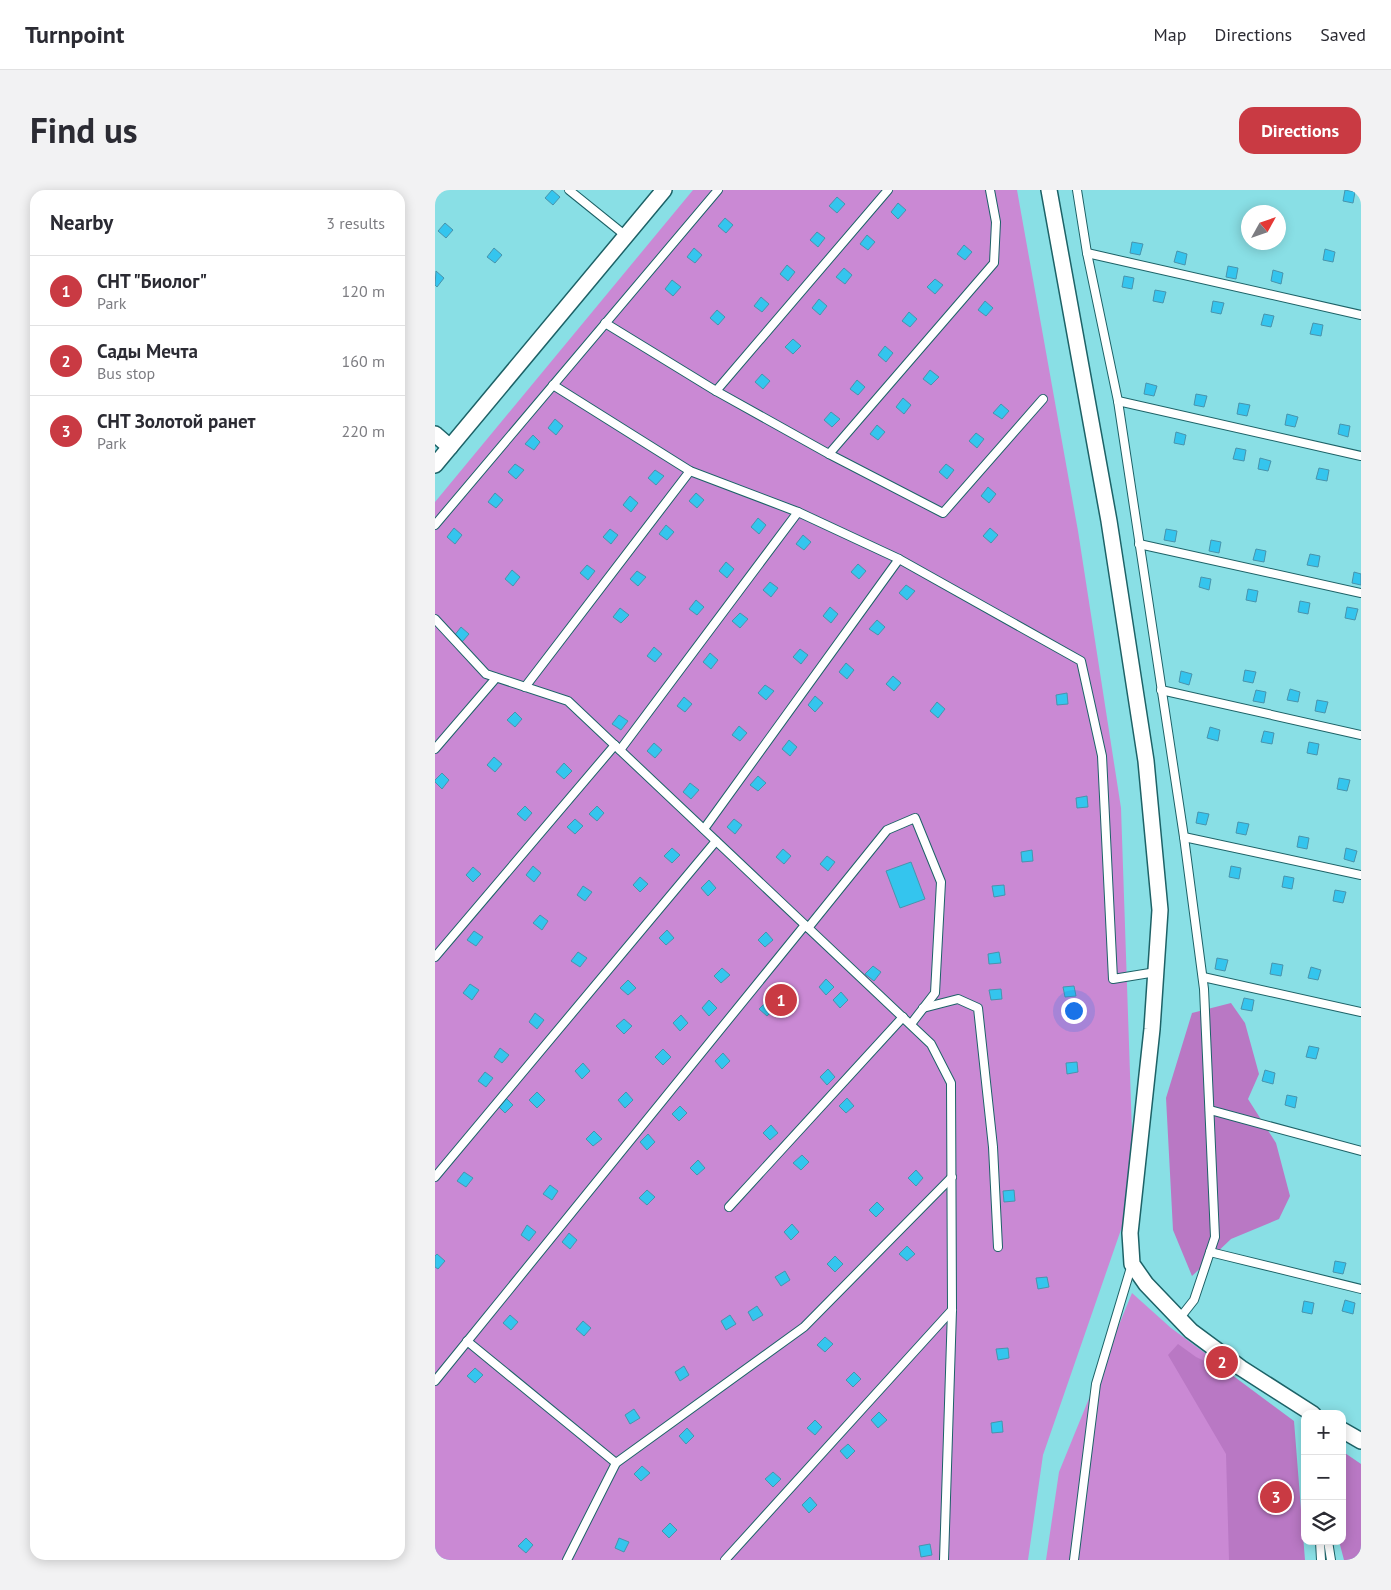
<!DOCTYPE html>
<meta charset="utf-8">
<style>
body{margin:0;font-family:"PT Sans",sans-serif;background:#f2f2f3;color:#2b2b33}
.controls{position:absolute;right:15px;bottom:15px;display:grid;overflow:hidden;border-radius:10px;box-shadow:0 2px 12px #0003}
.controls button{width:45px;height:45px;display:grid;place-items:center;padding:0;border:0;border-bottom:1px solid #e1e1e2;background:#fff;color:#2b2b33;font:25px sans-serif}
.compass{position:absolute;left:806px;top:15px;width:45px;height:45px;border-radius:50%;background:#fff;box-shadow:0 2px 12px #0003;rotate:50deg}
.you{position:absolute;left:638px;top:820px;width:18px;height:18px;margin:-12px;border:4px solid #fff;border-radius:50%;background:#1a73e8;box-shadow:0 0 0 8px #1a73e833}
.badge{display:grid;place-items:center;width:32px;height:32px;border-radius:50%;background:#c93a43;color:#fff;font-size:16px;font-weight:700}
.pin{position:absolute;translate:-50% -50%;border:2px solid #fff;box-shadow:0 1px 5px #0006}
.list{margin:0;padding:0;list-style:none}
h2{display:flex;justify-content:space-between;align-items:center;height:65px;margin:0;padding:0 20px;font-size:21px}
h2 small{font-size:16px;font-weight:400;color:#7c7c81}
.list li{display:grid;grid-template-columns:32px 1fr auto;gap:15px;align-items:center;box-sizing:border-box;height:70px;padding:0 20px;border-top:1px solid #e1e1e2}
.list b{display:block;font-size:19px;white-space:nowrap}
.list p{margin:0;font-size:16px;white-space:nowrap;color:#7c7c81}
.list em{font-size:16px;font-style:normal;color:#7c7c81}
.icon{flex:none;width:28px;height:28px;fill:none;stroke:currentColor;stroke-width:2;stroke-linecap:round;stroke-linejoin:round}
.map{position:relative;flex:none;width:926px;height:1370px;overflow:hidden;border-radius:15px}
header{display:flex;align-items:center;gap:30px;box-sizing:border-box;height:70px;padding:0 25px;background:#fff;border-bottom:1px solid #e1e1e2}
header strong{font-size:24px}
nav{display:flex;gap:28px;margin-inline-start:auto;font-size:18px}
.intro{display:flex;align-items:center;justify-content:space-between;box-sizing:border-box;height:120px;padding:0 30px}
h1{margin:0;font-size:35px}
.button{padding:12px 22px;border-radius:15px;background:#c93a43;color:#fff;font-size:18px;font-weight:700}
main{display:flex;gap:30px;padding:0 30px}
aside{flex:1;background:#fff;border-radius:15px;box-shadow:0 2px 12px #0003}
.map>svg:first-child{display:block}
.green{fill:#ca89d4}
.forest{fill:#b978c4}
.building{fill:#34c5ee;stroke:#4894ad}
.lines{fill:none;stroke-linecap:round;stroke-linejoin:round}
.lane-casing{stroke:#1d6267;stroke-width:10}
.street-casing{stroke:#1d6267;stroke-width:18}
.lane{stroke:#fff;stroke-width:8}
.street{stroke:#fff;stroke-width:15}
</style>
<header>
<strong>Turnpoint</strong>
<nav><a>Map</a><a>Directions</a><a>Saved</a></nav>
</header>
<div class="intro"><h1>Find us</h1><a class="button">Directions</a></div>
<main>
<aside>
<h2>Nearby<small>3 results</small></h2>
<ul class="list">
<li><span class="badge">1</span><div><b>СНТ &quot;Биолог&quot;</b><p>Park</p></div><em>120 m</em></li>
<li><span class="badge">2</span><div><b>Сады Мечта</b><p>Bus stop</p></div><em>160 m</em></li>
<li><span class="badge">3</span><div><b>СНТ Золотой ранет</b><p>Park</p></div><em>220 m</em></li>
</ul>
</aside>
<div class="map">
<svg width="926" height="1370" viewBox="0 0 926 1370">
<rect width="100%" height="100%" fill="#89dfe5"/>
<g class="green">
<polygon points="258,0 582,0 643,341 686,618 699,1002 608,1265 593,1370 0,1370 0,312"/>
<polygon points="697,1103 736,1138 789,1177 798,1202 815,1370 611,1370 624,1282"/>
</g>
<g class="forest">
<polygon points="796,813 810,833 824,884 813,909 841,953 855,1006 844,1029 796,1049 757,1086 738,1040 731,908 757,823"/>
<polygon points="743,1154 761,1167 793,1182 859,1231 870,1370 794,1370 791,1264 733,1165"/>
<polygon points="907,1261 926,1274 926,1370 909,1370 904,1351 907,1351"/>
</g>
<g class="building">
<polygon points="117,0 125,7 118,15 110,8"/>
<polygon points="910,0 920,2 918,13 908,11"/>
<polygon points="402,7 410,14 402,23 394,16"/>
<polygon points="463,13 471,20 463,29 456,22"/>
<polygon points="290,28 298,35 291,43 283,36"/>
<polygon points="10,33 18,40 11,48 3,41"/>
<polygon points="382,42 390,48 383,57 375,50"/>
<polygon points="432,45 440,52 433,60 425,54"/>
<polygon points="697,52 708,54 705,65 695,63"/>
<polygon points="529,55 537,62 530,70 522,64"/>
<polygon points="59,58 67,65 60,73 52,67"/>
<polygon points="259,58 267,65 260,73 252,67"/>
<polygon points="890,59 900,62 898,72 888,70"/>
<polygon points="742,61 752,64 750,75 739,72"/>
<polygon points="352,75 360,82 353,91 345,84"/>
<polygon points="793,76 803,78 801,89 791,87"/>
<polygon points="409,78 417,85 410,94 401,87"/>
<polygon points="838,80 848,83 846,94 836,91"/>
<polygon points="1,81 9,88 2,97 0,95"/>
<polygon points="689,86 699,88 697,99 687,97"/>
<polygon points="500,89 508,95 500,104 492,97"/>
<polygon points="237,90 246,97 238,106 230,99"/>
<polygon points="720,100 731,102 728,113 718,111"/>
<polygon points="326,107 334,114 327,122 319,116"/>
<polygon points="384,109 392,116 385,125 377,118"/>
<polygon points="550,111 558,118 551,126 543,120"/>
<polygon points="778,111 789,113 786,124 776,122"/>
<polygon points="282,120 290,127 283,135 275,128"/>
<polygon points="474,122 482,129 475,137 467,131"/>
<polygon points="829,124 839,126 836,137 826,135"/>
<polygon points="878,133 888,135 886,146 875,144"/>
<polygon points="358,149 366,156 358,164 350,157"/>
<polygon points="450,156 458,163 451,172 443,165"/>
<polygon points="495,180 504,187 496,195 488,189"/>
<polygon points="327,184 335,191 328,199 320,192"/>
<polygon points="422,190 430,197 423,205 415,199"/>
<polygon points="711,193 722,196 719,206 709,204"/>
<polygon points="761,204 772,206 769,217 759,215"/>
<polygon points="468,208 476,215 469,224 461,217"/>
<polygon points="804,213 815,215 812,226 802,224"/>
<polygon points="566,214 574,221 567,229 558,223"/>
<polygon points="396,222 405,229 397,237 389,230"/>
<polygon points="852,224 863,227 860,237 850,235"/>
<polygon points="120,229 128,236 121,245 113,238"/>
<polygon points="905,234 915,236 913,247 903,244"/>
<polygon points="442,235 450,242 443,250 435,244"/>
<polygon points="741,242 751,245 749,255 739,253"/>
<polygon points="541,243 549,249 542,258 534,251"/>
<polygon points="98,245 105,252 99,260 90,254"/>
<polygon points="801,258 811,260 809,271 798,269"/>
<polygon points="825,268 836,271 833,281 823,279"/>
<polygon points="80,274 89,280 81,289 73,282"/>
<polygon points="511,274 519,280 512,289 504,282"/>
<polygon points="884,278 894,280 892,291 881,289"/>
<polygon points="220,280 229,286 221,295 213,288"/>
<polygon points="553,297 561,304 554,313 546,306"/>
<polygon points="60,303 68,310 61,318 53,312"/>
<polygon points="261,303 269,310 262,318 254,311"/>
<polygon points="195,306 203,313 196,322 188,315"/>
<polygon points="323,328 331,335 324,344 316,337"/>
<polygon points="231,335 239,342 232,350 224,344"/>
<polygon points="19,338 27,345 20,354 12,347"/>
<polygon points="555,338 563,345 556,353 548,346"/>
<polygon points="175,339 183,345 176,354 168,347"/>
<polygon points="731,339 742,341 740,352 729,350"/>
<polygon points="368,345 376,352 369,360 361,354"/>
<polygon points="776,350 786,352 784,363 774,361"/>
<polygon points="821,359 831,361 829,372 818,370"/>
<polygon points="875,364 885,366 883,377 872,375"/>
<polygon points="291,372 299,379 292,388 284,381"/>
<polygon points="423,374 431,381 424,389 416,382"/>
<polygon points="152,375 160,381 153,390 145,383"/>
<polygon points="77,380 85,387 78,396 70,389"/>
<polygon points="202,381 211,387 203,396 195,389"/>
<polygon points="919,382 926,384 926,395 917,393"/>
<polygon points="766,387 776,389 774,400 764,397"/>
<polygon points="335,392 343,398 336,407 328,400"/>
<polygon points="471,395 480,401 472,410 464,403"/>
<polygon points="813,399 823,401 821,412 811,410"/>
<polygon points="261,410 269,417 262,425 254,419"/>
<polygon points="865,411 875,413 873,424 863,422"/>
<polygon points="395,417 403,424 396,433 388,426"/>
<polygon points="912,417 923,419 920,430 910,428"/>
<polygon points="185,418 194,425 186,433 178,427"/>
<polygon points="305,423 313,429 305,438 297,431"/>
<polygon points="442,430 450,437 443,445 434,439"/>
<polygon points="26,437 34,444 27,452 19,446"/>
<polygon points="219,457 227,464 220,472 212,466"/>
<polygon points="365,459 373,465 366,474 358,467"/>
<polygon points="275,463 283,470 276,479 268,472"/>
<polygon points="411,473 419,480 412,489 404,482"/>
<polygon points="810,480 821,482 818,493 808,491"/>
<polygon points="746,481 757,484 754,495 744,492"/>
<polygon points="458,486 466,493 459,501 451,494"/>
<polygon points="330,495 339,501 331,510 323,503"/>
<polygon points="855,499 865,502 863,512 852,510"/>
<polygon points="821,500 831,502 829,513 818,511"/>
<polygon points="632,503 633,514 622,515 621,505"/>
<polygon points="380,506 388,513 380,522 373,515"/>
<polygon points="249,507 257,514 250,522 242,516"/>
<polygon points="882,510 893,512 890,523 880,521"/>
<polygon points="502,512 510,519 503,528 495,521"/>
<polygon points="80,522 87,529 80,537 72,530"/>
<polygon points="184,525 193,531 186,540 177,534"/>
<polygon points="304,536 312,543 305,551 297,545"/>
<polygon points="775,537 785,540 783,551 772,548"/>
<polygon points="829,541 839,543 837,554 826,552"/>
<polygon points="354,550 362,557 355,566 347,559"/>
<polygon points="874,552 884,554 882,565 872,563"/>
<polygon points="219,553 227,560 220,568 212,561"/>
<polygon points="59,567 67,574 60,582 52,575"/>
<polygon points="129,573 137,581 129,589 121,582"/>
<polygon points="7,583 14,590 7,599 0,592 0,590"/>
<polygon points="323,586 331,593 323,601 315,595"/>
<polygon points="904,588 915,590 912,601 902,599"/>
<polygon points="255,593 264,600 256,609 248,602"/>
<polygon points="652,606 653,617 642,618 641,608"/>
<polygon points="90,616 97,623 90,631 82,624"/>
<polygon points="162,616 169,623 162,631 154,624"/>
<polygon points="763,622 774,624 771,635 761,633"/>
<polygon points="140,629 148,636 140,644 132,637"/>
<polygon points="299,629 307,635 300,644 292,637"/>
<polygon points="803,632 814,634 811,645 801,643"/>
<polygon points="864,646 874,648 872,659 862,657"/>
<polygon points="237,658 245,665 237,673 229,666"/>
<polygon points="911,658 922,661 919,672 909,669"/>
<polygon points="348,659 356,666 349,674 341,667"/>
<polygon points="597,660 598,671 587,672 586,662"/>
<polygon points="392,666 400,672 393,681 385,674"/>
<polygon points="476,672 490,709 465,718 451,681"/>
<polygon points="98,676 106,683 99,692 91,685"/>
<polygon points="796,676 806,678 804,689 794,687"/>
<polygon points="38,677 46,684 38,692 31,685"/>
<polygon points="849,686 859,688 857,699 847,697"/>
<polygon points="205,687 213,694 205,702 198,695"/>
<polygon points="274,690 281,698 273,706 266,698"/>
<polygon points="569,695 570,705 559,707 557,696"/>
<polygon points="148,696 157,702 150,711 142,705"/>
<polygon points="900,700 911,702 908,713 898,711"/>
<polygon points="105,725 113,731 107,740 98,733"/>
<polygon points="232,740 239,748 231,755 224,748"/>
<polygon points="39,741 48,747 41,756 32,750"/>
<polygon points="331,742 338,750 330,757 323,750"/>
<polygon points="143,762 152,768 145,777 136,771"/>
<polygon points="564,762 566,773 554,774 553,764"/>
<polygon points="782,768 793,770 790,781 780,779"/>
<polygon points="837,773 848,775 846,786 835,784"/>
<polygon points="438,776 446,782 439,791 430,784"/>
<polygon points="876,777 886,780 883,790 873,788"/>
<polygon points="287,778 295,785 286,793 279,786"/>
<polygon points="391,789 399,797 391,805 384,797"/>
<polygon points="193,790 201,798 193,805 185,798"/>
<polygon points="35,794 44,800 37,810 28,803"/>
<polygon points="639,796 641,806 630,807 628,797"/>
<polygon points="566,799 567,809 556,810 554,800"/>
<polygon points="406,802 413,810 405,818 398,810"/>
<polygon points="809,808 819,810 817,821 806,819"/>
<polygon points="274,810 282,818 274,826 267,818"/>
<polygon points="332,811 340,818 332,826 324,819"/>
<polygon points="100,823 109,830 102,839 94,832"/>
<polygon points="246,825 253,833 245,841 238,833"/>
<polygon points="189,829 197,836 189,844 181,836"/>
<polygon points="874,856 884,858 881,869 871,867"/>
<polygon points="65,858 74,865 67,873 59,867"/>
<polygon points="228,859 236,867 228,875 220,867"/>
<polygon points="288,863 295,871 287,879 280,871"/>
<polygon points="642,872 643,882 632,884 631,873"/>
<polygon points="148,873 155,881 147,889 140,881"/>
<polygon points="393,879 400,887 392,895 385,887"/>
<polygon points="830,880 840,883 838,894 827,891"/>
<polygon points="50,882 58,888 51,897 43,891"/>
<polygon points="102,902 110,910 102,918 94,910"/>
<polygon points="191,902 198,910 190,918 183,910"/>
<polygon points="852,905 862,907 860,918 850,915"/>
<polygon points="71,908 78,915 70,923 63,916"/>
<polygon points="412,908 419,916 411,923 404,916"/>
<polygon points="245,916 252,923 244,931 237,924"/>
<polygon points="336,935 343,943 335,950 328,943"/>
<polygon points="159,941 167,949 158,956 151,949"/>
<polygon points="213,944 220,952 212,960 205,952"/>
<polygon points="367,965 374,972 366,980 358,973"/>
<polygon points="263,970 270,978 262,985 255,978"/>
<polygon points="481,980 488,988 481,996 473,988"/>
<polygon points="29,982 38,988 31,997 22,991"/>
<polygon points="115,995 123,1001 117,1010 108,1004"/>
<polygon points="212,1000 220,1007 212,1015 204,1008"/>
<polygon points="579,1000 580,1011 569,1012 568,1001"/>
<polygon points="442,1012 449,1019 441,1027 434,1020"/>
<polygon points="357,1034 364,1042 356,1050 349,1042"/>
<polygon points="92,1035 101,1042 94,1051 86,1045"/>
<polygon points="134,1043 142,1050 135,1059 127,1052"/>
<polygon points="472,1056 480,1064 472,1071 464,1064"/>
<polygon points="2,1064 10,1071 3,1079 0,1077 0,1066"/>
<polygon points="400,1066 408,1074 400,1082 392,1074"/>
<polygon points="900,1071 911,1073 908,1084 898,1082"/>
<polygon points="350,1081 355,1090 346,1096 340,1087"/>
<polygon points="612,1087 614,1097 603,1099 601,1088"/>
<polygon points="910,1110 920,1113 918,1124 907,1121"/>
<polygon points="869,1111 879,1113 877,1124 867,1122"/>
<polygon points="322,1116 328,1125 318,1131 313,1122"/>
<polygon points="75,1125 83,1132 76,1140 68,1133"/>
<polygon points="295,1125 301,1134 291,1140 286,1131"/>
<polygon points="148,1131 156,1138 149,1146 141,1139"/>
<polygon points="390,1147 398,1154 390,1162 382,1155"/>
<polygon points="573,1158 574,1168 563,1170 561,1159"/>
<polygon points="249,1176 254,1185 245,1191 240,1182"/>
<polygon points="40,1178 48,1185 40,1193 32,1186"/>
<polygon points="419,1182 426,1189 418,1197 411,1190"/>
<polygon points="199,1219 205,1228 195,1234 190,1225"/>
<polygon points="444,1222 452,1230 443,1238 436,1230"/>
<polygon points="380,1230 387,1237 380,1245 372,1238"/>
<polygon points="567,1231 568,1242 557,1243 556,1233"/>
<polygon points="252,1238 259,1246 251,1254 244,1246"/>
<polygon points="413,1254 420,1261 412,1269 405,1261"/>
<polygon points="207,1276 215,1283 206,1291 199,1284"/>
<polygon points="338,1282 346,1289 338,1297 330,1289"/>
<polygon points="375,1307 382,1315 374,1323 367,1315"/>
<polygon points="235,1333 242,1340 234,1348 227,1341"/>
<polygon points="91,1348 98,1355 91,1363 83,1356"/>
<polygon points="184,1348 194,1352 189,1362 180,1358"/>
<polygon points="495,1354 497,1365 486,1367 484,1356"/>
</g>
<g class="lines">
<g class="lane-casing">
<g id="lane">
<polyline points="134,0 191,46"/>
<polyline points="642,0 652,63 683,211 749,647 769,799 780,1047 759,1110 744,1129"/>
<polyline points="652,63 926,125"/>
<polyline points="170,133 281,201 394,264 508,323 608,209"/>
<polyline points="118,195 255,281 363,322 464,369 646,471 667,566 678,789 721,782"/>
<polyline points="281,201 453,0"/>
<polyline points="683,211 926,266"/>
<polyline points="394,264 559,73 561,32 555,0"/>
<polyline points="0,335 283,0"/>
<polyline points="704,354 926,403"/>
<polyline points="0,429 51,484 133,511 496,854 516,893 517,1120 509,1370"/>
<polyline points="90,497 255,281"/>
<polyline points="726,500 926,545"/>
<polyline points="0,559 61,488"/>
<polyline points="185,560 363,322"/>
<polyline points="269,639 464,369"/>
<polyline points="749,647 926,685"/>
<polyline points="373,738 452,640 480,628 506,692 500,803 476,834"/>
<polyline points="0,767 180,555"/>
<polyline points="768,787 926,822"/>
<polyline points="488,818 523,809 543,818 558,957 563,1057"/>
<polyline points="775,920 926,961"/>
<polyline points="0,987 281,651"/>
<polyline points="294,1017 468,827"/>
<polyline points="775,1062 926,1099"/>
<polyline points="32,1151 181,1273"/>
<polyline points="0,1191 370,735"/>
<polyline points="885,1351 886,1370"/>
<polyline points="893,1351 896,1370"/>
<polyline points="132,1370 181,1273 369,1137 517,987"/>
<polyline points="290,1370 517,1120"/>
<polyline points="639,1370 661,1194 697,1074"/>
</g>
</g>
<g class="street-casing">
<g id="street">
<polyline points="614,0 674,331 711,571 725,720 717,839 695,1043 697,1074 711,1094 756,1141 806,1178 878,1224"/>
<polyline points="0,244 15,257"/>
<polyline points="0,275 229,0"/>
<polyline points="907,1240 926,1251"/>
</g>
</g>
<use href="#lane" class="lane"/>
<use href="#street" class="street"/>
</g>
</svg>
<div class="controls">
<button>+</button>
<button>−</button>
<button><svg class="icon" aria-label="layers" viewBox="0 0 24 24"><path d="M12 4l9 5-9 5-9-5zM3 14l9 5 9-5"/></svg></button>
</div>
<svg class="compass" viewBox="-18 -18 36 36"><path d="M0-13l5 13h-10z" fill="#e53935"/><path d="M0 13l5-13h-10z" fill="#7c7c81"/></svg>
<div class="you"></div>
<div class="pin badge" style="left:346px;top:810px">1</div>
<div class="pin badge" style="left:787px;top:1172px">2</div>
<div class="pin badge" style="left:841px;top:1307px">3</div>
</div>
</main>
